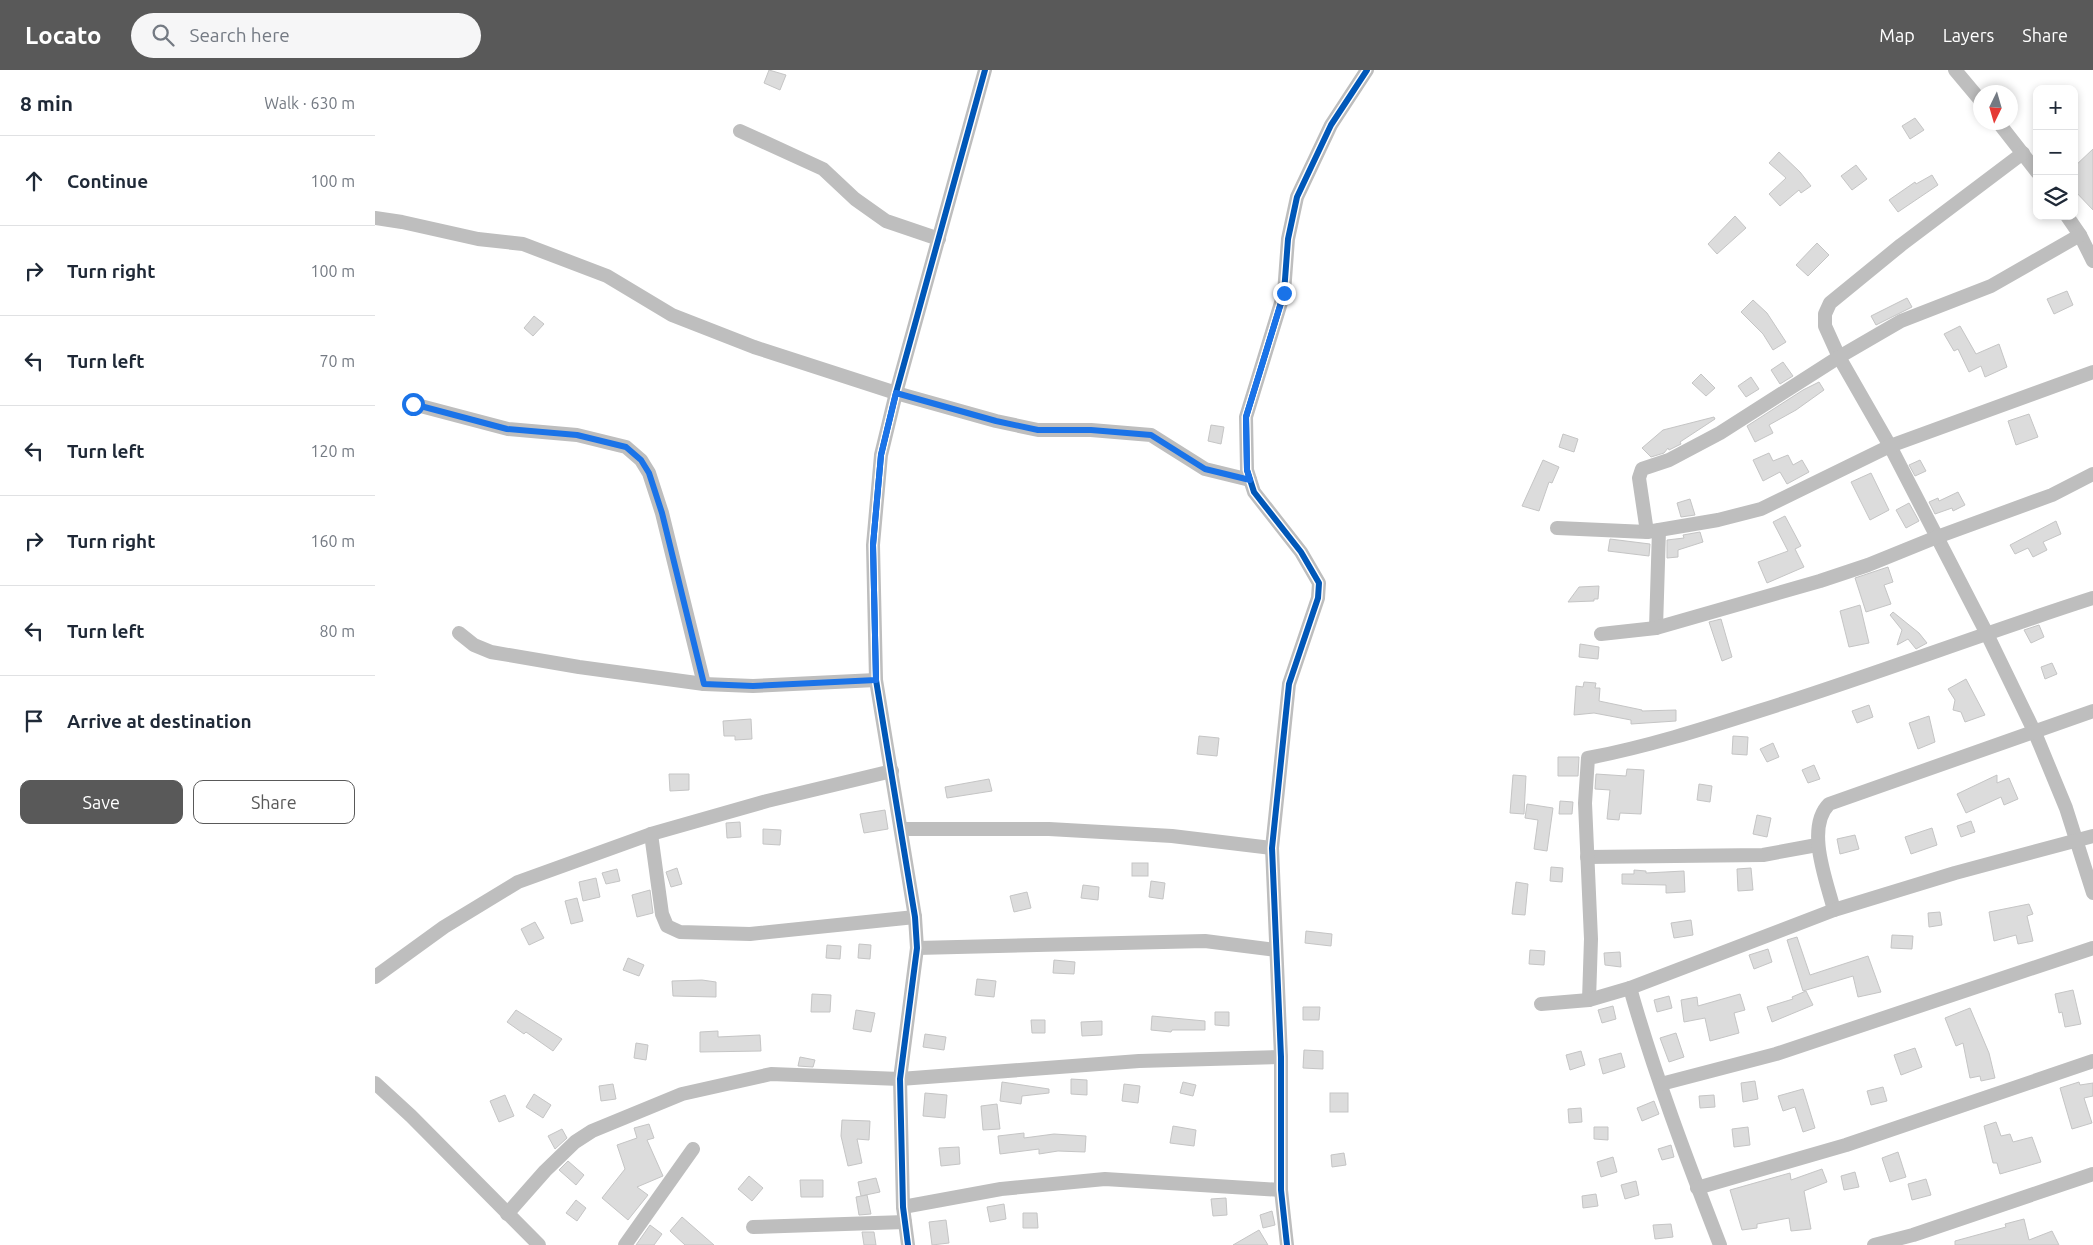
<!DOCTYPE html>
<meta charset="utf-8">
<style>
body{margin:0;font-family:Ubuntu,sans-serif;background:#f6f6f7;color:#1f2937}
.controls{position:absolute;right:15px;top:15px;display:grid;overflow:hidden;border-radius:10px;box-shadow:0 2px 8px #0003}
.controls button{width:45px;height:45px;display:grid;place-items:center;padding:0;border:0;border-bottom:1px solid #e0e1e3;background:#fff;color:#1f2937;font:25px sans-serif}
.compass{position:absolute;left:1598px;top:15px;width:45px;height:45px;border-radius:50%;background:#fff;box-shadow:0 2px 8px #0003;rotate:185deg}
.stop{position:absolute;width:15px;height:15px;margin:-11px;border:4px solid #1a73e8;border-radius:50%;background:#fff}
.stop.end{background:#1a73e8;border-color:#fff;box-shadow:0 1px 5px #0008}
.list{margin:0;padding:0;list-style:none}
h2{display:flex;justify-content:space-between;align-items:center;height:65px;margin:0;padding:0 20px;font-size:21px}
h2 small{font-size:16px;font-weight:400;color:#747a83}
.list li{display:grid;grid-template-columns:32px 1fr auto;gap:15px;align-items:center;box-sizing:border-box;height:90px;padding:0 20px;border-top:1px solid #e0e1e3}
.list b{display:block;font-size:19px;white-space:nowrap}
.list em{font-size:16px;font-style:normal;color:#747a83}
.actions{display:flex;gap:10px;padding:15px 20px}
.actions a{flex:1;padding:11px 0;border:1px solid #595959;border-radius:10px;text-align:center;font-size:18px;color:#595959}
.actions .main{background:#595959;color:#fff}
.icon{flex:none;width:28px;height:28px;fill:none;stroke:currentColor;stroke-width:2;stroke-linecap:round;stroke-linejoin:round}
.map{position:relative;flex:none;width:1718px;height:1175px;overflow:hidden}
header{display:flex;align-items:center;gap:30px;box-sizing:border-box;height:70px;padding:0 25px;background:#595959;color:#fff}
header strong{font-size:24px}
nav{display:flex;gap:28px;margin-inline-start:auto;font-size:18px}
.search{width:350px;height:45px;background:#f6f6f7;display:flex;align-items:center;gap:12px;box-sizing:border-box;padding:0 18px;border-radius:28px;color:#747a83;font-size:19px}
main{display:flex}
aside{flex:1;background:#fff}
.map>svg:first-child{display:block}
.building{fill:#dcdcdc;stroke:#c5c5c5}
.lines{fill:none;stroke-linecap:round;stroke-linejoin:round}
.minor{stroke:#bebebe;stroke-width:14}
.cycleway-casing{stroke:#fff;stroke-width:9}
.cycleway{stroke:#0057b8;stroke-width:6}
.route{stroke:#1a73e8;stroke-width:6}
</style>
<header>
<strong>Locato</strong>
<div class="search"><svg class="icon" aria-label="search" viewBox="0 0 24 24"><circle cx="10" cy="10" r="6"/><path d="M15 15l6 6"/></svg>Search here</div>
<nav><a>Map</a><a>Layers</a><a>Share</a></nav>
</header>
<main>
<aside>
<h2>8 min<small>Walk · 630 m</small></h2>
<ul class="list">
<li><svg class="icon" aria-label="ahead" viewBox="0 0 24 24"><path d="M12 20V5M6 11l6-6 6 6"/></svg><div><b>Continue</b></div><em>100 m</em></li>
<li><svg class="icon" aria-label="right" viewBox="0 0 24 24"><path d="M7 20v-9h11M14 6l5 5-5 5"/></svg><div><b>Turn right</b></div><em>100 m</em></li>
<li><svg class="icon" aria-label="left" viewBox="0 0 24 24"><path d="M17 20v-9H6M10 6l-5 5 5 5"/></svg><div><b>Turn left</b></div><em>70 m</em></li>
<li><svg class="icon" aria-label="left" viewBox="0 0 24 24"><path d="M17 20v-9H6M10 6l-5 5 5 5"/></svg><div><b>Turn left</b></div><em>120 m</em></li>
<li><svg class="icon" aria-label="right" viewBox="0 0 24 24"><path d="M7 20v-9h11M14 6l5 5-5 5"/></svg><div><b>Turn right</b></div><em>160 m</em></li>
<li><svg class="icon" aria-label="left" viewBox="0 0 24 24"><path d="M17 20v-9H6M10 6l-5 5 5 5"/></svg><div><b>Turn left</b></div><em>80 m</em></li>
<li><svg class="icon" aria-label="arrive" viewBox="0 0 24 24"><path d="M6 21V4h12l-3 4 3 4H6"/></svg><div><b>Arrive at destination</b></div></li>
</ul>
<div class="actions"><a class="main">Save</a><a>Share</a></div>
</aside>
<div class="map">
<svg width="1718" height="1175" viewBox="0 0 1718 1175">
<rect width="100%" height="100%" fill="#fff"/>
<g class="building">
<polygon points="394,0 411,5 405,20 389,13"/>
<polygon points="1540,48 1549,60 1535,69 1527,56"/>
<polygon points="1718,79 1718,140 1699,120 1699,97"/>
<polygon points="1404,82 1425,102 1436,116 1426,123 1424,120 1405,136 1394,124 1411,108 1394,93"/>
<polygon points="1481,95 1492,109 1477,120 1466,106"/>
<polygon points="1557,105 1563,115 1523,142 1514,130 1540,112 1541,114"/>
<polygon points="1360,146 1371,158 1342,184 1333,174"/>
<polygon points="1442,173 1454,185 1433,206 1421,195"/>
<polygon points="1692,221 1698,235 1679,244 1672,229"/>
<polygon points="1532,228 1537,237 1501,255 1496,246"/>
<polygon points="1378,230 1392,243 1411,272 1398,280 1388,264 1366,242"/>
<polygon points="159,246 169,254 158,266 149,258"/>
<polygon points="1585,256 1601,284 1624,274 1632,297 1610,307 1606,296 1594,302 1583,279 1579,281 1569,264"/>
<polygon points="1408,292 1418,306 1405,314 1396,300"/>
<polygon points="1326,304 1340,318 1331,326 1317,313"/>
<polygon points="1376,307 1384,319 1371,327 1363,316"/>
<polygon points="1444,312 1449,320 1421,340 1394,355 1398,363 1380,372 1372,356 1428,320"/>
<polygon points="1654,344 1663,367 1641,375 1633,351"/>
<polygon points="1339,347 1340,349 1305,372 1306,374 1294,380 1293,378 1289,383 1276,387 1267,378 1288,360"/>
<polygon points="836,355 849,357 846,374 833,371"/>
<polygon points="1188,364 1203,369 1199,382 1184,377"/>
<polygon points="1394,383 1398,391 1413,385 1418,395 1427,390 1434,402 1412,414 1405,402 1388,411 1378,390"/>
<polygon points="1168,390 1184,397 1177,413 1174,412 1164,441 1147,436"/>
<polygon points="1545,390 1551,401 1540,406 1534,395"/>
<polygon points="1496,403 1514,440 1495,450 1476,412"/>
<polygon points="1583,422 1590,435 1578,441 1577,438 1560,444 1554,432 1563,428 1564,431"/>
<polygon points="1315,429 1320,445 1306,447 1302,433"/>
<polygon points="1534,433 1544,451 1531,458 1521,440"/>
<polygon points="1410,446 1426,476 1420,479 1429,497 1392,513 1383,492 1413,481 1398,452"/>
<polygon points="1681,451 1686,464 1668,472 1672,480 1658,487 1653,478 1640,484 1635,475"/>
<polygon points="1325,462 1328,472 1303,480 1303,487 1292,488 1292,470 1309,468 1308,465"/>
<polygon points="1235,469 1275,474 1274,486 1233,481"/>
<polygon points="1513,497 1518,512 1509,515 1516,534 1491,542 1480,508"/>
<polygon points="1224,516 1223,529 1219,529 1219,531 1193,532 1204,517"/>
<polygon points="1485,535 1494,573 1474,577 1465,541"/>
<polygon points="1518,542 1544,563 1552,573 1541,579 1533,569 1522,575 1527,560 1515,545"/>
<polygon points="1346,549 1357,587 1347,591 1334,552"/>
<polygon points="1664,555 1669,567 1656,573 1649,560"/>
<polygon points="1205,574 1224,577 1223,589 1204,587"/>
<polygon points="1677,593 1682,604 1670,609 1666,597"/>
<polygon points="1591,609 1610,645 1590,652 1586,642 1578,640 1580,630 1573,619"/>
<polygon points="1209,612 1221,613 1220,618 1225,618 1224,631 1267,640 1267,641 1301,640 1301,651 1256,654 1256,650 1219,643 1199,645 1201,616 1208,617"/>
<polygon points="1494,635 1498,647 1482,653 1477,641"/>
<polygon points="1554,646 1560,672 1543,679 1534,653"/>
<polygon points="376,649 377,669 360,670 360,666 349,666 348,651"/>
<polygon points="824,666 844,668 842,686 822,684"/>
<polygon points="1358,666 1373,667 1372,685 1357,684"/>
<polygon points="1398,673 1404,687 1392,692 1385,679"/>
<polygon points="1183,687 1204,687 1203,706 1183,706"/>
<polygon points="1439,695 1445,709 1433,713 1427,700"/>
<polygon points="1252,699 1269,700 1266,744 1245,743 1244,750 1232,749 1235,720 1220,719 1221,704 1251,706"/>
<polygon points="294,704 314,704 314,720 295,721"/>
<polygon points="1138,705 1151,706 1149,744 1135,743"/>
<polygon points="1622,705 1622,713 1634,708 1643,729 1629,735 1626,727 1591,743 1582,724"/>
<polygon points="614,709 617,721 572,728 570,717"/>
<polygon points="1324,714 1337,716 1335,732 1322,730"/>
<polygon points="1185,731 1198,732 1197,744 1184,744"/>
<polygon points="1152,734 1178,738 1172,781 1159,779 1163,750 1150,748"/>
<polygon points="510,740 513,759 489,763 485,744"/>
<polygon points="1382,745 1396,748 1392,767 1378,764"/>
<polygon points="1596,751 1600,762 1586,767 1582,756"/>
<polygon points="365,752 366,767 352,768 351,753"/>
<polygon points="1557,758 1562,775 1536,784 1530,767"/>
<polygon points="388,759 406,760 405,775 388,774"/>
<polygon points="1480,765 1484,779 1465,784 1462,769"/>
<rect x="757" y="793" width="16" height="13"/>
<polygon points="1176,797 1188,798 1187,812 1175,811"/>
<polygon points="302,798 307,814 296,817 291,802"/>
<polygon points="1376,798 1378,820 1363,821 1362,799"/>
<polygon points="242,799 245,811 231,814 227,803"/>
<polygon points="1259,800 1271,801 1271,803 1309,801 1310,822 1291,823 1291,815 1247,814 1247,804 1259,804"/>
<polygon points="221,808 225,827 208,831 204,812"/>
<polygon points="776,811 790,813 788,829 774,827"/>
<polygon points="1141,812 1153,814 1150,845 1137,844"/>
<polygon points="708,815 724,817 723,830 706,828"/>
<polygon points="275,820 278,843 262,847 257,825"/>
<polygon points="652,822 656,838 639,842 635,826"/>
<polygon points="202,828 208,851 196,854 190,831"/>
<polygon points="1654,834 1658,844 1652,846 1658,871 1643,874 1641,865 1619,871 1614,842"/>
<polygon points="1565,842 1567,855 1554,857 1553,843"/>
<polygon points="1316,850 1318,865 1299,868 1296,853"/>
<polygon points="160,852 169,868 154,875 146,859"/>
<polygon points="931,861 957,864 956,876 930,873"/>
<polygon points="1517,865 1538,866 1537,879 1516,878"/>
<polygon points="1422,867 1435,905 1493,886 1506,922 1483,927 1478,906 1428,921 1412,870"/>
<polygon points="484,874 496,875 495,889 483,888"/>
<polygon points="452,875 466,876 465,889 451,888"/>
<polygon points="1393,879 1397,892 1379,899 1374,885"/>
<polygon points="1155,880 1170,881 1169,895 1154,894"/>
<polygon points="1245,882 1246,897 1230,895 1229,883"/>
<polygon points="253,888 269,895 264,906 248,900"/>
<polygon points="679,890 700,892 699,904 678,903"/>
<polygon points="602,909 621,911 619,927 600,925"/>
<polygon points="327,910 341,912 341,927 298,926 297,911"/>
<polygon points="1698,920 1706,954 1690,957 1687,942 1684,943 1680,924"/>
<polygon points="1431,921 1438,935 1397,952 1392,937 1418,929 1417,927"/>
<polygon points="437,924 456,925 455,942 436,942"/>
<polygon points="1365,924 1370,940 1359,943 1364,963 1335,971 1330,948 1309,952 1306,930 1322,927 1323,936"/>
<polygon points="1294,926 1297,938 1282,942 1279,930"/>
<polygon points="1238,936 1241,949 1227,953 1223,940"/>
<polygon points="928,937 945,937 944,950 928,950"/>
<polygon points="1595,938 1614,983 1620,1008 1606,1011 1605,1006 1595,1008 1588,973 1581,976 1570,948"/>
<polygon points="141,940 187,969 178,981 151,962 149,964 132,952"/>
<polygon points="481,940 500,943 496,962 478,959"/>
<polygon points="840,942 854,942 854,956 840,955"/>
<polygon points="777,946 830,951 830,960 797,960 796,962 776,960"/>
<polygon points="656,950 670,950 670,963 657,963"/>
<polygon points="727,951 727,965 707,966 706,952"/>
<polygon points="343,961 343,967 385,965 386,981 325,982 325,962"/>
<polygon points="1301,963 1309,987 1294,992 1285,968"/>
<polygon points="550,964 571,967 569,980 548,977"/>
<polygon points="261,973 273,975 271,990 259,988"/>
<polygon points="1540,978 1547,997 1526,1005 1519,985"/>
<polygon points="929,980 948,981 948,999 928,998"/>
<polygon points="1206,981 1210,995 1195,1000 1191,985"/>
<polygon points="1246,983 1250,997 1228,1004 1224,989"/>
<polygon points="425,987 440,990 438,997 423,996"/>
<polygon points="696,1009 712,1010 712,1025 696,1024"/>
<polygon points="1380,1011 1383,1029 1368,1032 1366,1013"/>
<polygon points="627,1012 674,1019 674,1023 647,1026 646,1034 625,1031"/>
<polygon points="808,1012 821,1015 818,1026 805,1023"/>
<polygon points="1704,1012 1705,1015 1718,1013 1718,1026 1709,1028 1717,1053 1697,1059 1685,1018"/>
<polygon points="238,1014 241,1029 226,1031 224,1016"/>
<polygon points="749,1014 765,1016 763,1033 747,1031"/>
<polygon points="1508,1017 1512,1031 1496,1035 1492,1021"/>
<polygon points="1428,1019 1440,1058 1428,1062 1420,1037 1408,1041 1403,1026"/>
<polygon points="550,1023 572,1025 570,1048 548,1046"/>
<rect x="955" y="1023" width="18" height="19"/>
<polygon points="159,1024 176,1035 168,1048 151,1037"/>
<polygon points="130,1025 139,1046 124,1052 115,1031"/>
<polygon points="1339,1025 1340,1037 1325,1038 1324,1026"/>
<polygon points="1279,1031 1284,1044 1267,1051 1262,1038"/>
<polygon points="622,1034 625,1059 608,1060 606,1036"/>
<polygon points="1206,1038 1207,1052 1194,1053 1193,1039"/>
<polygon points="467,1050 495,1051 494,1070 482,1069 487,1093 473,1096 466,1066"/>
<polygon points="1621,1052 1626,1066 1635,1064 1638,1072 1657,1067 1666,1092 1625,1104 1622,1093 1618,1093 1609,1056"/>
<polygon points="274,1054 279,1068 272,1070 288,1106 262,1117 273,1125 253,1150 227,1128 250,1099 242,1075 262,1068 259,1058"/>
<polygon points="798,1056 821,1060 819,1076 795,1073"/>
<polygon points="1219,1057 1233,1057 1233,1070 1219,1069"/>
<polygon points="1373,1057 1375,1075 1359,1077 1357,1059"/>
<polygon points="187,1059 192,1068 180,1079 173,1066"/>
<polygon points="649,1063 649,1068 679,1064 711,1066 710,1082 683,1081 664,1084 664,1079 625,1084 623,1066"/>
<polygon points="1296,1075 1299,1087 1287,1090 1283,1079"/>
<polygon points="584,1077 585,1094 566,1096 564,1078"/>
<polygon points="1523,1082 1531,1107 1515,1112 1507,1088"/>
<polygon points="969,1083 971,1095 957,1097 956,1085"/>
<polygon points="1238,1087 1242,1102 1226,1107 1222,1092"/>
<polygon points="193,1091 209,1105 201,1115 184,1100"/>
<polygon points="1447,1099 1452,1112 1429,1121 1436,1159 1416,1161 1414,1148 1382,1154 1382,1158 1367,1160 1355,1120 1415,1103 1416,1110"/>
<polygon points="1480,1102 1484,1117 1469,1120 1466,1106"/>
<polygon points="374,1106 388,1118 377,1131 363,1119"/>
<polygon points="501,1108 505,1122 486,1126 483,1112"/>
<polygon points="1551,1109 1556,1125 1537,1130 1533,1114"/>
<polygon points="425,1110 448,1110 448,1127 426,1127"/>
<polygon points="1261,1111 1264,1125 1250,1129 1246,1115"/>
<polygon points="1221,1124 1223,1136 1208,1138 1207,1126"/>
<polygon points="492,1125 496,1144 484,1145 481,1127"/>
<polygon points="851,1128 852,1145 838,1146 836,1129"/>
<polygon points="201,1130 211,1138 202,1151 191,1143"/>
<polygon points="629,1134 631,1149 615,1152 612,1137"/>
<polygon points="897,1141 900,1155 888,1158 885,1145"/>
<polygon points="648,1143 662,1143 663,1158 648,1158"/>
<polygon points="307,1147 339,1175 310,1175 295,1161"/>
<polygon points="1649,1149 1654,1170 1677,1161 1684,1175 1580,1175 1580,1171 1631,1157 1630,1154"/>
<polygon points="571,1150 574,1173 557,1175 554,1152"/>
<polygon points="1296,1154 1298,1167 1280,1169 1278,1155"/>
<polygon points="275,1155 287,1164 279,1175 261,1175"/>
<polygon points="884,1160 893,1175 858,1175"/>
<polygon points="487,1162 499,1162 501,1175 489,1175"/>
</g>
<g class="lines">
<g class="minor">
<polyline points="1580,0 1606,31"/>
<polyline points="1623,52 1662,102"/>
<polyline points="365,61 448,99 480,129 511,151 564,169"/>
<polyline points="1648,83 1526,175 1455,233 1450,244 1450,256 1464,287 1515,376 1611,562 1660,663 1691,738 1718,823"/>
<polyline points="1692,146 1705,165 1718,191"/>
<polyline points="0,148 27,152 103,169 148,174 232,206 297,245 379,277 521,323 621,351 663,360 716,360 776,365 830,399 875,410"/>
<polyline points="38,334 133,359 202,365 251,377 266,390 274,403 287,443 329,614"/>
<polyline points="1182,458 1272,462 1343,450 1386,439 1515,376 1718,302"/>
<polyline points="1272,462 1264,408 1267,399 1294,390 1345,363 1464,287 1526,251 1616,216 1705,165"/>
<polyline points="1281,558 1284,460"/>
<polyline points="84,563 99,575 116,582 204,597 329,614 378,616 501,610"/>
<polyline points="1226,564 1281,558 1445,511 1493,495 1562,467 1677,425 1718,404"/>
<polyline points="526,759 674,759 797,766 897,778"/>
<polyline points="276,764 287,844 292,856 305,862 375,864 540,847"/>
<polyline points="1212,787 1388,785 1442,775"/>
<path d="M1459 840C1452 812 1430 758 1454 734L1718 641"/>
<polyline points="542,878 830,871 901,880"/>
<polyline points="0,907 69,857 143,812 276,764 392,731 517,701"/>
<path d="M1255 918C1280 1006 1312 1090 1345 1175"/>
<path d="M1214 930 1216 869 1210 733 1213 688C1271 677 1328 659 1384 641 1496 606 1606 564 1718 528"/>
<polyline points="1166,934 1214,930 1255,918 1459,840 1580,803 1718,766"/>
<polyline points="0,1013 36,1046 164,1175"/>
<polyline points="1286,1014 1401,984 1718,878"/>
<polyline points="1322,1118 1471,1075 1718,991"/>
<polyline points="528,1137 626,1119 730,1109 906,1120"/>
<polyline points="132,1144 170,1101 200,1072 217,1061 307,1024 396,1004 525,1009 764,991 906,987"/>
<polyline points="378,1157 530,1152"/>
<polyline points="250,1175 318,1079"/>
<polyline points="533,1175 528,1137 525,1009 542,878 540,847 501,610 498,475 506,385 521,323 610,0"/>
<polyline points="912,1175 906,1120 906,987 897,778 914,614 943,528 944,513 926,482 879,422 872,400 871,347 909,223 913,169 922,127 956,55 992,0"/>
<polyline points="1499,1175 1538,1165 1718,1104"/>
</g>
<g class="cycleway-casing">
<g id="cycleway">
<polyline points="533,1175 528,1137 525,1009 542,878 540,847 501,610 498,475 506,385 521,323 610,0"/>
<polyline points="912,1175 906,1120 906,987 897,778 914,614 943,528 944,513 926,482 879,422 872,400 871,347 909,223 913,169 922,127 956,55 992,0"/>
</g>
</g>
<use href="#cycleway" class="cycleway"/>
</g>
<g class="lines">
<polyline class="route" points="38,334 132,359 202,365 251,377 266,390 274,403 287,443 329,614 378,616 501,610 498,475 506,385 521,323 621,351 663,360 716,360 776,365 830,399 875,410 872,400 871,347 909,223"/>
</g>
</svg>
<div class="controls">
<button>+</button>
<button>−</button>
<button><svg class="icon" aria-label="layers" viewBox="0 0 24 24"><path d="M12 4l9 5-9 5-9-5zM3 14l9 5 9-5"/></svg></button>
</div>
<svg class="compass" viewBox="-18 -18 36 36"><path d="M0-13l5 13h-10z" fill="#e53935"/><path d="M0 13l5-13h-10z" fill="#747a83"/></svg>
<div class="stop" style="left:38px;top:334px"></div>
<div class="stop end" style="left:909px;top:223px"></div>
</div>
</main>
